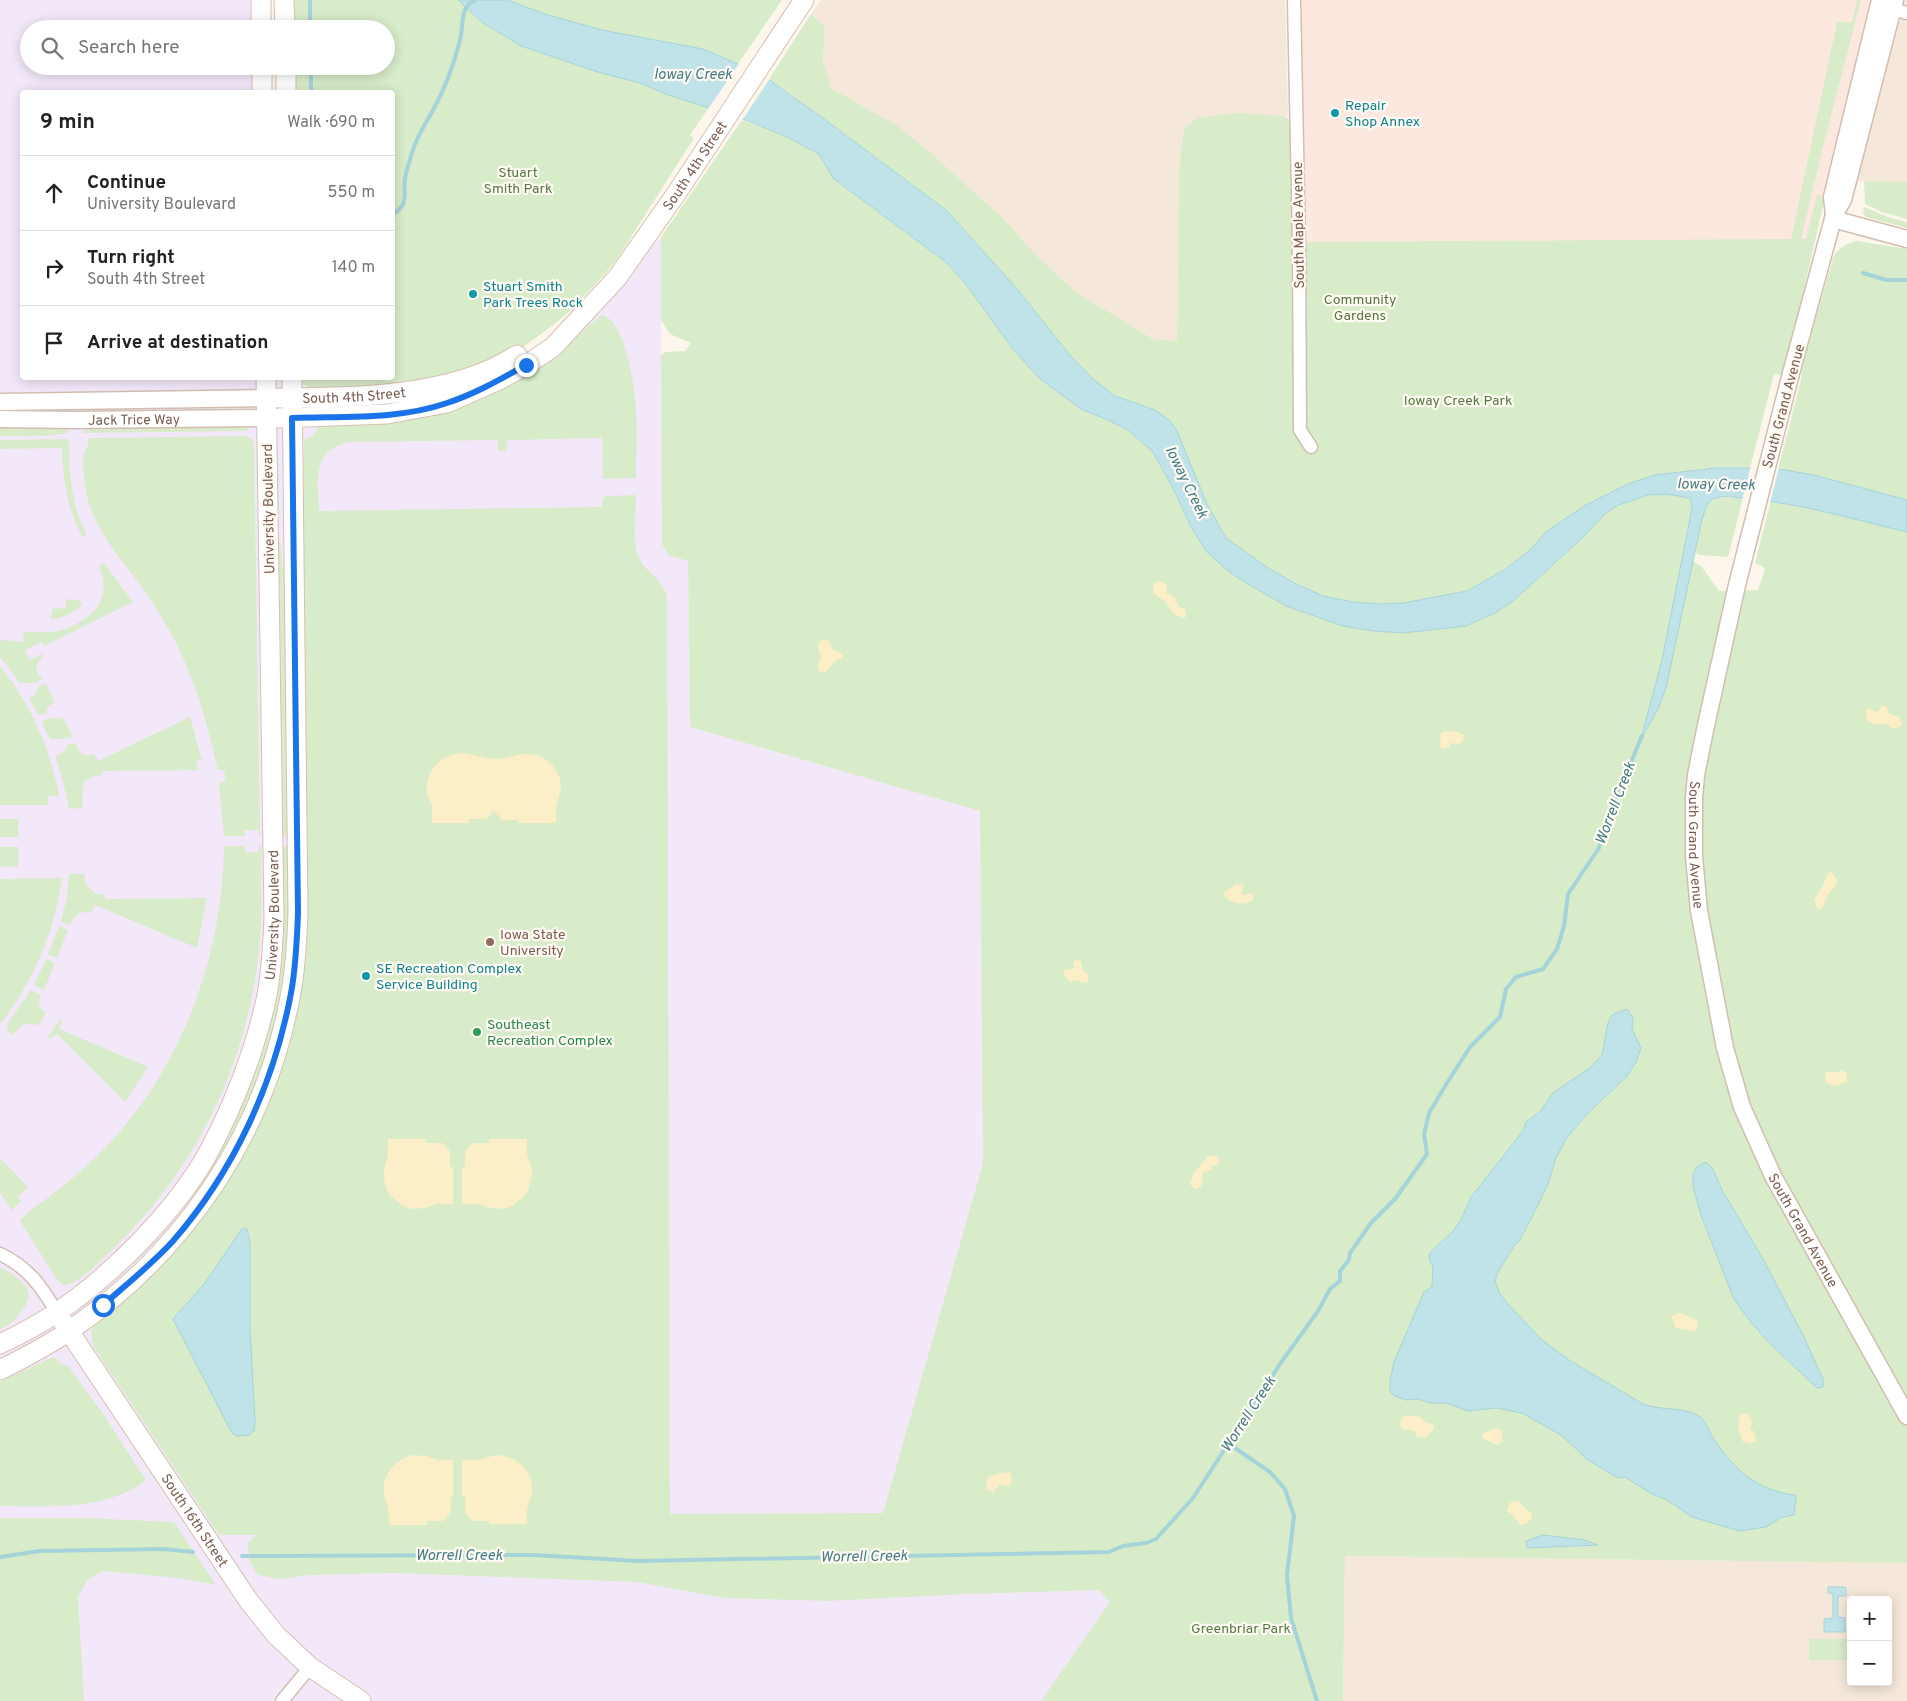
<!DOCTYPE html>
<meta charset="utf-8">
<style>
body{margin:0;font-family:Overpass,sans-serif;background:#f6f6f6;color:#222}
.controls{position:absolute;right:15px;bottom:15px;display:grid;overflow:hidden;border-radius:5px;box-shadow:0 2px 12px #0003}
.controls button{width:45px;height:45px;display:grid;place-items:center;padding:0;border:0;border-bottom:1px solid #e0e0e0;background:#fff;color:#222;font:25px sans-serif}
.stop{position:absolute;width:15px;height:15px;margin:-11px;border:4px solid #1a73e8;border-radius:50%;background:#fff}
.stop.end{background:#1a73e8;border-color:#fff;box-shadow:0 1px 5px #0008}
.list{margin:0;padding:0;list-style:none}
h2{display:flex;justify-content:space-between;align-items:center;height:65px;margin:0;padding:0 20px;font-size:21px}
h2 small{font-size:16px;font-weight:400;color:#767676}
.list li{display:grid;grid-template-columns:32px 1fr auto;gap:15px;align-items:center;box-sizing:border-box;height:75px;padding:0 20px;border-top:1px solid #e0e0e0}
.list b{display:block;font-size:19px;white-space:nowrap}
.list p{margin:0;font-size:16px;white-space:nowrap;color:#767676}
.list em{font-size:16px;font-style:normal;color:#767676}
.icon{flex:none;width:28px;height:28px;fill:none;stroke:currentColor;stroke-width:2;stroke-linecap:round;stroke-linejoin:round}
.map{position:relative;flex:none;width:1907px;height:1701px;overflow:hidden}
.search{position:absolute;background:#fff;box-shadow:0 2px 12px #0003;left:20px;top:20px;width:375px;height:55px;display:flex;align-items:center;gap:12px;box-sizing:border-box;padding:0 18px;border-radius:28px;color:#767676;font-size:19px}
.panel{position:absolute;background:#fff;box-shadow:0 2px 12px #0003;left:20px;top:90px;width:375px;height:290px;border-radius:5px}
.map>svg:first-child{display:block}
.residential{fill:#f5e8da;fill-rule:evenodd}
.commercial{fill:#fde8e0}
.education{fill:#f3e8fa}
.green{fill:#d8ecc9}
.sand{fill:#fcefc7}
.water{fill:#bfe3e8;stroke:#a5d3da}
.pier{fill:#fdf6ec}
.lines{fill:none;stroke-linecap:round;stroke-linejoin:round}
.stream{stroke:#a5d3da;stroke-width:4}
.minor-casing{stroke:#d1beb0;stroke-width:15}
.tertiary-casing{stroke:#d1beb0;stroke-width:19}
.secondary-casing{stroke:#d6c0b0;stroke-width:21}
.minor{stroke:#fff;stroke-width:12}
.tertiary{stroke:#fff;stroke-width:16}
.secondary{stroke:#fff;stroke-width:19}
.route{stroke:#1a73e8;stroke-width:6}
.culture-dot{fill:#0f9aa8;stroke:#fffaf3;stroke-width:2}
.education-dot{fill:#8d6e63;stroke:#fffaf3;stroke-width:2}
.leisure-dot{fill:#2e9e5b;stroke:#fffaf3;stroke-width:2}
.labels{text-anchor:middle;stroke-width:4.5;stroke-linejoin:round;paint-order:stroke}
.culture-label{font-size:14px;fill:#0d838f;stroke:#fffaf3;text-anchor:start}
.street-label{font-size:14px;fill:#7a5c4d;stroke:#fffaf3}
.park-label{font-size:14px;fill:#537a41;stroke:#fffaf3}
.education-label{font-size:14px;fill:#785e54;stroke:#fffaf3;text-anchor:start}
.leisure-label{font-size:14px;fill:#27864d;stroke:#fffaf3;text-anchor:start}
.water-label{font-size:15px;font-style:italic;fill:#437c86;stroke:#fffaf3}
</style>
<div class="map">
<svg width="1907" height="1701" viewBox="0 0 1907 1701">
<rect width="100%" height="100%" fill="#fdf6ec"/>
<g class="residential">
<polygon points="821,0 1285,0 1288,117 1284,116 1184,128 1179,167 1177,341 1153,339 1076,292 1039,258 1003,218 934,156 832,89 823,61 825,26 811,14"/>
<polygon points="1886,0 1907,0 1907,182 1853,181 1866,128 1886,71 1901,14"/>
<path d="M1345 1556 1907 1563V1701H1343ZM1851 1600H1888V1682H1851Z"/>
</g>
<polygon class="commercial" points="1294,0 1886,0 1846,112 1815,240 1428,243 1307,242 1300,67"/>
<polygon class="education" points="0,0 261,0 261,29 29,29 29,66 262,66 262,92 22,92 22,378 292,378 292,417 358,417 502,379 603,295 661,237 662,544 668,555 688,561 690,727 980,811 983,1163 883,1513 1132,1556 1092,1701 0,1701"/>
<g class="green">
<polygon points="289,0 458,0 483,23 505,37 537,52 640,83 663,93 709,107 690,135 694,138 619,256 605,274 574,307 556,323 515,353 501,360 407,386 311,389 303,384 299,378 392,378 392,92 291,92 291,66 386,66 386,29 290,29"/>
<polygon points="507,0 782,0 738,64 703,49 602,30 548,15"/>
<polygon points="1857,0 1861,0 1825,139 1801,239 1808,239 1806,238 1817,195 1825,197 1788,358 1781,375 1774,374 1750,468 1715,468 1677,472 1584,506 1546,532 1530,550 1503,570 1467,591 1403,603 1378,604 1353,602 1323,596 1268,568 1226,538 1208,507 1188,460 1155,410 1115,396 1093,379 1068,353 1019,291 947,211 812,110 769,79 811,14 825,26 823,61 832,89 898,126 934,156 1003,218 1039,258 1076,292 1153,339 1177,341 1179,167 1184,128 1198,118 1236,113 1284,116 1291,120 1299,242 1791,239 1837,22 1852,22"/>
<path d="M742 120 787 137 819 154 833 178 947 263 965 283 1012 348 1039 378 1128 430 1153 452 1175 492 1192 529 1207 552 1227 570 1243 581 1286 606 1343 626 1373 631 1403 633 1466 626 1495 613 1513 601 1580 540 1607 512 1620 505 1648 495 1666 494 1691 498 1692 507 1688 529 1686 591 1693 562 1701 566 1719 591 1758 590 1765 570 1763 567 1755 563 1771 501 1795 505 1907 532V1563L1345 1556 1343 1701H1041L1110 1602 1098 1590 967 1594 827 1601 724 1598 637 1582 392 1573 311 1575 279 1579 258 1575 249 1560 248 1542 257 1535H219L93 1346 91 1333 97 1319 197 1220 292 1014 304 443 306 438H310L317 431 316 426 320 425 370 422 556 353 602 315C624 320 633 378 635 397 638 424 636 452 636 478L603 479 602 438 507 440V451H498V440L349 442C311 451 318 480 319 511L602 507 603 498 606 496 636 495C636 513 632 542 639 558 646 573 660 576 667 596L670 1514 883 1513 983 1163 980 811 690 727 688 561 668 555 662 544 661 355 666 352 685 351 691 343 670 334 661 320V237Z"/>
<polygon points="1864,181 1907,182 1907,219 1882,212 1865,204"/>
<polygon points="1864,207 1888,217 1907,222 1907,228 1866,217 1863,213"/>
<path d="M1857 241 1907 249V500L1814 475 1778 470 1801 380 1802 368 1833 258C1837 249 1847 243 1857 241Z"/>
<polygon points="0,425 62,426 67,430 68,433 48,436 0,436"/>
<polygon points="88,426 243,426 248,428 248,431 83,433"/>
<path d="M246 436 252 439 254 444 260 836H259L258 830H245V836H224L219 783 226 781 224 770H218C207 722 194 674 169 630 159 613 148 595 136 579 105 540 83 513 83 460 83 453 89 446 89 438Z"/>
<path d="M64 439 69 440C69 472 71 504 86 534L84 537 82 536C67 509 63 479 62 448L0 449V440Z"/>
<polygon points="275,439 278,439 279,536 286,591 290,836 280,836"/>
<path d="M1716 498H1743L1728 557 1698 555 1695 551C1698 535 1700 506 1716 498Z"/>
<path d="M104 563 133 602 44 646 42 642 25 650 30 660 45 653 36 665 37 672 42 679 35 683H20L0 657V640L24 642 23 632C35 632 47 633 58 631 65 630 71 626 76 624 101 611 110 593 99 566Z"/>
<path d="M66 599 81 601 82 605C75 612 61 619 51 619L52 609 66 608Z"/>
<path d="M0 666C30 703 51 749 59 796H48V805H0Z"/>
<polygon points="45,683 55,702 48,707 46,714 39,715 29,699 36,694 38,687"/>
<path d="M63 717 73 737C65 740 58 739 50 739L42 724 43 720C50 717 55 720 63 717Z"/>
<path d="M190 717 202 761H197L198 770 103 771 102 775 94 776 84 782 82 795 83 808 69 809 63 781 56 758 57 755 65 751 67 745 75 743C79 752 82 758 94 754L98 761Z"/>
<rect x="0" y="819" width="18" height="18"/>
<path d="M224 846H245V852H258L259 846H261C261 884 263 922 258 959 245 1068 195 1169 116 1246 105 1256 77 1287 63 1285L57 1280 20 1221C27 1212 36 1206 46 1199 64 1185 82 1171 98 1155 179 1076 223 958 224 846Z"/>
<polygon points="280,846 290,846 291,922 284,979 270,1047 245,1114 196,1197 194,1195 250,1078"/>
<polygon points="0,847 19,847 18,867 0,866"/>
<path d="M69 874H84C85 887 92 894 105 895V899L207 898 197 948 95 905 92 912C80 912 75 913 70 925L61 921 67 897Z"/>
<path d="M62 878C54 932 34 981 0 1024V879Z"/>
<polygon points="59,926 68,930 57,958 48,955"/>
<polygon points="46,959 55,963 44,990 34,985"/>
<path d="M31 990 41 995C38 1002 38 1009 46 1013L38 1026C26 1020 20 1026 13 1035L7 1030 8 1023Z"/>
<polygon points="60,1019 62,1020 59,1029 148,1067 125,1102 57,1034 50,1039 48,1037"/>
<polygon points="0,1158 28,1187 18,1197 21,1201 12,1210 0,1193"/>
<path d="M0 1267C11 1273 26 1281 29 1294L26 1305 12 1323 0 1329Z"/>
<path d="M51 1358H57L58 1362 69 1367 103 1414 146 1480C108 1511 46 1506 0 1506V1382Z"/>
<polygon points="0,1518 84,1518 174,1522 216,1585 179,1578 103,1571 87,1580 78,1597 84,1701 0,1701"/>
<rect x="1809" y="1639" width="41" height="21"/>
</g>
<g class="sand">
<polygon points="1161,581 1166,585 1167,593 1176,599 1178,606 1185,609 1186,617 1184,618 1174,614 1165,601 1153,593 1153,585 1155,582"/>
<polygon points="825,639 828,640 833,650 843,654 843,657 834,662 825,673 819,671 818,665 821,657 818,647 819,642"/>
<path d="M1881 706H1886L1888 713 1899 717 1902 724 1900 727 1893 729 1887 724C1877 724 1864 727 1866 710L1869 708 1875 712 1879 711Z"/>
<polygon points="1447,731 1459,732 1464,736 1463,741 1459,744 1451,743 1448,748 1441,749 1440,744 1441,733"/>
<path d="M463 753C476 755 484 759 497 759 507 759 514 755 524 754 543 752 559 767 561 785 561 794 557 800 556 808 555 813 556 818 556 823H518V820H502L494 811 486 819H470L469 823H432C432 818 432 812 432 807 431 802 428 797 427 792 425 770 442 754 463 753Z"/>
<path d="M1831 872C1844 884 1833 887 1827 896 1824 902 1825 906 1818 910L1814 900 1824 884 1827 874Z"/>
<path d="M1236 884 1244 885 1241 893 1244 895 1251 893 1253 895V900C1243 906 1234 904 1225 897L1224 893Z"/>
<polygon points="1075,960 1081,961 1083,971 1088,974 1088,982 1085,983 1077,980 1070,982 1063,974 1065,970 1074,969 1073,962"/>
<polygon points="1842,1070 1847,1073 1847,1082 1834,1086 1826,1082 1825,1074 1831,1071 1837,1073"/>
<polygon points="388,1139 426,1139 426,1143 442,1143 450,1151 450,1167 453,1167 453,1204 437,1204 425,1208 412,1209 403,1206 392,1197 387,1191 383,1176 388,1154"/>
<polygon points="489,1139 527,1139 527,1155 532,1169 532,1176 528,1191 523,1197 512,1206 503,1209 490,1208 478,1204 462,1204 462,1168 465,1167 465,1152 473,1143 489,1143"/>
<polygon points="1213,1155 1219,1158 1219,1164 1212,1166 1212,1170 1203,1172 1202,1185 1196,1189 1193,1188 1190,1184 1194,1173 1208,1156"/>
<polygon points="1679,1313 1693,1318 1698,1322 1696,1331 1676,1328 1671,1316"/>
<path d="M1745 1413C1753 1417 1753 1422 1750 1430L1754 1431 1756 1440 1750 1444 1742 1441 1738 1426 1740 1414Z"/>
<path d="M1405 1415 1421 1417 1424 1422 1433 1424 1434 1428 1426 1438 1417 1437 1414 1431C1408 1428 1401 1435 1400 1422Z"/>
<polygon points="1497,1428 1501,1430 1503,1441 1497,1445 1484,1439 1482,1435 1484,1432"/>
<path d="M412 1455 426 1456 438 1460H453V1497H451V1512L443 1521H427L426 1525H389C389 1519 389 1514 388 1509 388 1503 384 1499 384 1493 382 1474 395 1460 412 1455Z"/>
<path d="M496 1455C517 1456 534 1471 532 1493 531 1499 528 1503 527 1509 526 1514 527 1519 527 1524H489V1521H473L465 1512V1496H462V1460H478Z"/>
<path d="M1010 1472 1012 1477 1011 1484 1008 1486 1000 1484 993 1492 988 1490 986 1482C991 1473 1000 1473 1010 1472Z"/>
<polygon points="1513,1501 1518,1501 1532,1514 1532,1518 1526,1524 1520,1525 1513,1515 1507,1511 1510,1503"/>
</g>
<g class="water">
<path d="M458 0H507L548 15 602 30 703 49 763 75 790 95 812 110 947 211 1019 291 1068 353 1093 379 1115 396 1155 410 1169 420 1176 429 1208 506 1226 538 1268 568 1295 583 1323 596 1353 602 1378 604 1403 603 1467 591 1504 570 1530 550 1546 532 1584 506 1628 484 1655 475 1715 468H1749L1785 470 1814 475 1907 500V532C1855 520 1804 504 1750 499 1740 498 1726 495 1716 498 1707 500 1705 512 1702 519L1666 688 1658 709 1641 739 1662 660 1688 529 1692 507 1690 498 1666 494 1648 495 1619 505 1607 512 1580 540 1513 601 1495 613 1466 626 1403 633 1373 631 1343 626 1286 606 1243 581 1227 570 1207 552 1192 529 1175 492 1153 452 1128 430 1108 420 1081 409 1039 378 1012 348 965 283 947 263 833 178 819 154 787 137 748 121 663 93 640 83 598 72 521 46 483 23Z"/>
<path d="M1627 1009 1633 1018 1632 1029 1641 1048 1636 1062 1627 1076 1584 1117 1566 1139 1556 1158 1548 1184 1537 1207 1520 1240 1514 1246 1499 1270 1495 1281 1500 1294 1508 1304 1542 1340 1569 1360 1643 1404C1660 1411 1683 1406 1699 1416 1706 1421 1709 1431 1713 1438 1734 1469 1757 1491 1795 1495L1796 1498 1794 1515 1782 1517 1766 1527 1740 1531 1692 1517 1667 1500 1652 1494 1625 1477 1618 1478 1588 1460 1561 1435 1522 1413 1496 1408 1468 1411 1446 1403H1430L1418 1399 1406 1400 1393 1395 1390 1391V1380L1394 1362 1424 1292 1432 1287 1433 1267 1429 1259 1430 1253 1453 1231 1461 1220 1471 1197 1523 1131 1526 1122 1540 1112 1553 1093 1591 1067 1602 1055 1608 1023 1612 1015Z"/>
<path d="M1706 1162 1713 1169 1722 1190 1763 1259 1803 1335 1823 1379V1387L1817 1388C1788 1360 1754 1332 1733 1297L1701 1215 1693 1187V1174L1697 1167Z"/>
<polygon points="244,1228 247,1229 250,1242 250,1327 255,1422 254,1431 250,1435 237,1436 232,1433 173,1319 205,1283 241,1230"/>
<polygon points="1543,1535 1584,1540 1598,1545 1527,1548 1526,1541"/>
<polygon points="1828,1587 1846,1587 1846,1596 1838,1596 1838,1617 1845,1618 1845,1632 1824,1632 1824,1619 1833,1618 1833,1594 1828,1593"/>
</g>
<g class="pier">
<polygon points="740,62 764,72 771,77 741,122 708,109"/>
<polygon points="1751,466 1779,468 1770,503 1742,500"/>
</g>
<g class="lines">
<g class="stream">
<polyline points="310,0 310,29"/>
<polyline points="311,66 311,92"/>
<path d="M392 215C410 204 403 195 405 179 406 171 409 164 411 156 416 138 423 128 432 112 444 91 454 64 460 40 464 26 459 7 475 0"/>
<polyline points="1863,273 1886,280 1907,280"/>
<polyline points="1229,1444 1270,1472 1285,1489 1294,1516 1287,1575 1291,1618 1317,1701"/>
<polyline points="242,1556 533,1555 638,1561 1109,1552 1123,1546 1146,1543 1156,1539 1193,1498 1280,1364 1318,1311 1330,1289 1340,1281 1340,1271 1349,1260 1350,1253 1371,1223 1395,1199 1427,1154 1424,1134 1429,1113 1447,1083 1470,1047 1500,1017 1506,989 1516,977 1543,969 1557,949 1564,926 1568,894 1599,848 1609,815 1642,736"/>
<polyline points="0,1557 40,1551 164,1549 193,1552"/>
</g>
<g class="minor-casing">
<g id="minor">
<polyline points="1294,0 1299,242 1300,430 1311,447"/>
<polyline points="1893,9 1907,13"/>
<path d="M0 1254C28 1267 42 1287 57 1313"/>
<polyline points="282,1701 310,1667"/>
</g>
</g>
<g class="tertiary-casing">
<g id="tertiary">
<path id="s1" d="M1895 0 1843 200 1834 215 1790 377 1737 585 1705 730 1696 775 1694 798V856L1699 911 1725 1048 1742 1107 1773 1176 1907 1416"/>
<polyline points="1834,215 1832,197 1880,0"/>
<polyline points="1833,219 1907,239"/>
<polyline points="0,402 267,398"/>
<path id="s2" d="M0 419 75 420 267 418"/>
</g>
</g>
<g class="secondary-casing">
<g id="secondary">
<polyline points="261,0 261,29"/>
<polyline points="284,0 285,29"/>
<polyline points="262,66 262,92"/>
<polyline points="286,66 286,92"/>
<path id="s3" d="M279 398C353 398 453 397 517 355"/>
<path id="s4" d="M279 418 387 414 447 403 501 379 526 365 553 347 617 278 676 194 804 0"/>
<path id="s5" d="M63 1322 248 1600 276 1635 310 1667 361 1701"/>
<path id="s6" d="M0 1344C19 1335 38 1325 56 1313 111 1276 174 1213 207 1155 225 1122 240 1087 252 1051 258 1031 265 1010 268 989 272 965 273 942 274 918L266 378"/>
<path d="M0 1370C24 1358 47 1346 69 1331 186 1251 266 1132 291 992 296 966 297 939 298 913L292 378"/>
</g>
</g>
<use href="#minor" class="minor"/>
<use href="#tertiary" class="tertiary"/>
<use href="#secondary" class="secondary"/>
</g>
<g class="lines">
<path class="route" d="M103 1305C126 1285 152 1264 173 1241 234 1171 274 1084 291 993 296 967 297 940 298 913L292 418C343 416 398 420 447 403 475 394 501 379 526 365"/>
</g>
<g class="culture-dot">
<circle cx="1335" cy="113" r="5"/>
<circle cx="473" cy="294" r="5"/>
<circle cx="366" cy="976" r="5"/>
</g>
<circle class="education-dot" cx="490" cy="942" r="5"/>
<circle class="leisure-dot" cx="477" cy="1032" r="5"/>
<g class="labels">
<g class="culture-label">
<text x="1345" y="110">Repair<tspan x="1345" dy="16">Shop Annex</tspan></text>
<text x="483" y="291">Stuart Smith<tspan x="483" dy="16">Park Trees Rock</tspan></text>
<text x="376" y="973">SE Recreation Complex<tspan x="376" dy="16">Service Building</tspan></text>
</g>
<g class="street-label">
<text dy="5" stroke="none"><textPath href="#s4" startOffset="520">South 4th Street</textPath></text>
<text transform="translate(1298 225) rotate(-91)" y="5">South Maple Avenue</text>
<text dy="5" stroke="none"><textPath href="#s3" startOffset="75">South 4th Street</textPath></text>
<text transform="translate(1783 406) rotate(-75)" y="5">South Grand Avenue</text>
<text dy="5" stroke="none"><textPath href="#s2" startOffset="134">Jack Trice Way</textPath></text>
<text transform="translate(268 509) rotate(-91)" y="5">University Boulevard</text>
<text dy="5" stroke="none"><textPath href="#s1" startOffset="871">South Grand Avenue</textPath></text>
<text dy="5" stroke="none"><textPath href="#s6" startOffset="536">University Boulevard</textPath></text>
<text dy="5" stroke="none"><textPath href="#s1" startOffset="1276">South Grand Avenue</textPath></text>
<text dy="5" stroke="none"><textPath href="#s5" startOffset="238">South 16th Street</textPath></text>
</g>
<g class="park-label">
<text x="518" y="177">Stuart<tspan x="518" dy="16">Smith Park</tspan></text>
<text x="1360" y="304">Community<tspan x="1360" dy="16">Gardens</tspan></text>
<text x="1458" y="405">Ioway Creek Park</text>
<text x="1241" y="1633">Greenbriar Park</text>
</g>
<g class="education-label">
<text x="500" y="939">Iowa State<tspan x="500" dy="16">University</tspan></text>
</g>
<g class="leisure-label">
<text x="487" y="1029">Southeast<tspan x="487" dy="16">Recreation Complex</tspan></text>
</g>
<g class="water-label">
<text x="693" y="79">Ioway Creek</text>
<text transform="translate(1187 482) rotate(64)" y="5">Ioway Creek</text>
<text transform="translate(1716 484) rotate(1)" y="5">Ioway Creek</text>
<text transform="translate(1615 803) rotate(-69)" y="5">Worrell Creek</text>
<text transform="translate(1248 1414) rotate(-57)" y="5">Worrell Creek</text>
<text x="459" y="1560">Worrell Creek</text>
<text transform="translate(864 1556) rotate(-1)" y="5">Worrell Creek</text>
</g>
</g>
</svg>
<div class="controls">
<button>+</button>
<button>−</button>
</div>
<div class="stop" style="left:103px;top:1305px"></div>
<div class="stop end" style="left:526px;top:365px"></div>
<div class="search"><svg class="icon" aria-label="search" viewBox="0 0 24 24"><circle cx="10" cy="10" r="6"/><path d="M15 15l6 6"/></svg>Search here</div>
<section class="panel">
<h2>9 min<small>Walk · 690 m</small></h2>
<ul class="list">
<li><svg class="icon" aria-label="ahead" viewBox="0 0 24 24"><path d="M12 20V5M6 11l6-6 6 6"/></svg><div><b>Continue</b><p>University Boulevard</p></div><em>550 m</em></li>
<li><svg class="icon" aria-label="right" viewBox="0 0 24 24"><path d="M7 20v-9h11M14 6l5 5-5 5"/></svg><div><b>Turn right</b><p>South 4th Street</p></div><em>140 m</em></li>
<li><svg class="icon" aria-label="arrive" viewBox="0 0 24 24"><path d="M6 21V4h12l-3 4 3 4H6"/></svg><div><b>Arrive at destination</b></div></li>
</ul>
</section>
</div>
